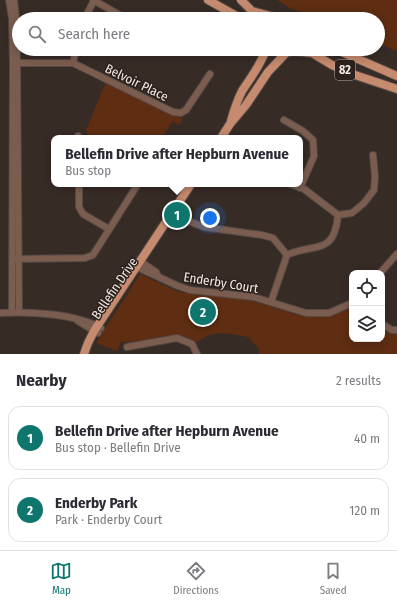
<!DOCTYPE html>
<meta charset="utf-8">
<style>
body{margin:0;font-family:"Fira Sans Condensed",sans-serif;background:#f2f2f3;color:#2b2b33}
.controls{position:absolute;right:12px;bottom:12px;display:grid;overflow:hidden;border-radius:8px;box-shadow:0 2px 10px #0003}
.controls button{width:36px;height:36px;display:grid;place-items:center;padding:0;border:0;border-bottom:1px solid #e1e1e2;background:#fff;color:#2b2b33;font:20px sans-serif}
.you{position:absolute;left:210px;top:218px;width:14px;height:14px;margin:-10px;border:3px solid #fff;border-radius:50%;background:#1a73e8;box-shadow:0 0 0 6px #1a73e833}
.badge{display:grid;place-items:center;width:26px;height:26px;border-radius:50%;background:#0f766e;color:#fff;font-size:13px;font-weight:700}
.pin{position:absolute;translate:-50% -50%;border:2px solid #fff;box-shadow:0 1px 4px #0006}
.popup{position:absolute;left:51px;top:135px;width:252px;height:52px;box-sizing:border-box;display:grid;place-content:center;border-radius:8px;background:#fff;filter:drop-shadow(0 1px 3px #0005);font-size:13px;white-space:nowrap;color:#7c7c81}
.popup b{font-size:15px;color:#2b2b33}
.popup::after{content:'';position:absolute;left:50%;top:100%;margin-left:-8px;border:8px solid transparent;border-top-color:#fff}
.list{margin:0;padding:0;list-style:none}
h2{display:flex;justify-content:space-between;align-items:center;height:52px;margin:0;padding:0 16px;font-size:17px}
h2 small{font-size:13px;font-weight:400;color:#7c7c81}
.list li{display:grid;grid-template-columns:26px 1fr auto;gap:12px;align-items:center;box-sizing:border-box;height:64px;margin:0 8px 8px;padding:0 8px;border:1px solid #e1e1e2;border-radius:12px}
.list b{display:block;font-size:15px;white-space:nowrap}
.list p{margin:0;font-size:13px;white-space:nowrap;color:#7c7c81}
.list em{font-size:13px;font-style:normal;color:#7c7c81}
.icon{flex:none;width:22px;height:22px;fill:none;stroke:currentColor;stroke-width:2;stroke-linecap:round;stroke-linejoin:round}
.map{position:relative;flex:none;width:397px;height:354px;overflow:hidden}
.search{position:absolute;background:#fff;box-shadow:0 2px 10px #0003;left:12px;right:12px;top:12px;height:44px;display:flex;align-items:center;gap:10px;box-sizing:border-box;padding:0 14px;border-radius:22px;color:#7c7c81;font-size:15px}
.sheet{height:196px;background:#fff}
nav{display:flex;justify-content:space-around;align-items:center;box-sizing:border-box;height:56px;border-top:1px solid #e1e1e2;background:#fff;font-size:11px;color:#7c7c81}
nav a{display:grid;justify-items:center;gap:2px}
nav .on{color:#0f766e}
.map>svg:first-child{display:block}
.green{fill:#5e2d12}
.lines{fill:none;stroke-linecap:round;stroke-linejoin:round}
.minor-casing{stroke:#554944;stroke-width:8}
.major-casing{stroke:#554944;stroke-width:10}
.minor{stroke:#7b5d4f;stroke-width:6}
.major{stroke:#c68a6e;stroke-width:8}
.labels{text-anchor:middle;stroke-width:3;stroke-linejoin:round;paint-order:stroke}
.shield{fill:#2d211c;stroke:#b6aca8;stroke-width:1}
.shield-label{font-size:12px;font-weight:bold;fill:#f0e8e4}
.street-label{font-size:13px;fill:#f0e8e4;stroke:#2d211c}
</style>
<div class="map">
<svg width="397" height="354" viewBox="0 0 397 354">
<rect width="100%" height="100%" fill="#372b26"/>
<g class="green">
<polygon points="277,0 397,0 397,51 378,43 378,19 318,19 290,8"/>
<polygon points="106,82 173,115 183,119 179,125 173,121 162,138 90,138 86,130"/>
<path d="M140 274 179 292 249 300 302 316H325L351 309 352 339H382V328L397 332V354H259V349L248 337C227 334 213 328 195 344L186 337H162L150 341 121 342 117 351 96 343Z"/>
</g>
<g class="lines">
<g class="minor-casing">
<g id="minor">
<polyline points="9,0 12,18 13,63 12,312"/>
<polyline points="14,0 16,18 17,63 19,312"/>
<polyline points="93,0 127,19"/>
<polyline points="84,19 94,1"/>
<polyline points="14,63 73,63 173,112 181,113 186,110 210,74"/>
<polyline points="73,63 76,49"/>
<polyline points="284,120 303,131 313,140 314,156 300,188"/>
<polyline points="78,136 78,138"/>
<polyline points="79,184 79,207 83,214 109,229"/>
<polyline points="338,215 352,213 364,203 374,190 375,177 373,155"/>
<polyline points="188,221 204,227 262,235 273,238 287,255 271,302"/>
<path d="M287 255C314 242 334 257 338 215L304 189 290 184"/>
<polyline points="15,259 85,258 93,255 138,184"/>
<polyline points="140,261 156,272 158,276"/>
<polyline points="137,267 178,286 190,290 254,297 306,313 329,313 352,303"/>
<polyline points="380,273 397,254"/>
<path d="M0 313C29 311 76 314 101 328"/>
<polyline points="78,321 98,333"/>
<polyline points="382,324 392,330 397,330"/>
<polyline points="127,347 177,338 192,344 197,354"/>
</g>
</g>
<g class="major-casing">
<g id="major">
<polyline points="208,0 242,19"/>
<polyline points="241,0 252,11 278,18"/>
<polyline points="277,19 286,17 291,19"/>
<polyline points="272,49 279,53 290,52"/>
<polyline points="335,49 397,76"/>
<polyline points="293,51 312,53 332,65 355,75 397,89"/>
<path d="M231 121C234 110 237 101 242 91 251 77 261 65 266 49"/>
<polyline points="221,138 230,124 246,105 268,72 286,53"/>
<polyline points="84,354 88,343 94,331 191,184"/>
</g>
</g>
<use href="#minor" class="minor"/>
<use href="#major" class="major"/>
</g>
<g class="labels">
<rect class="shield" x="335" y="60" width="20" height="20" rx="3"/>
<g class="shield-label">
<text x="345" y="74">82</text>
</g>
<g class="street-label">
<text transform="translate(137 82) rotate(26)" y="5">Belvoir Place</text>
<text transform="translate(221 282) rotate(9)" y="5">Enderby Court</text>
<text transform="translate(114 288) rotate(-56)" y="5">Bellefin Drive</text>
</g>
</g>
</svg>
<div class="controls">
<button><svg class="icon" aria-label="locate" viewBox="0 0 24 24"><circle cx="12" cy="12" r="6"/><path d="M12 2v4M12 18v4M2 12h4M18 12h4"/></svg></button>
<button><svg class="icon" aria-label="layers" viewBox="0 0 24 24"><path d="M12 4l9 5-9 5-9-5zM3 14l9 5 9-5"/></svg></button>
</div>
<div class="you"></div>
<div class="pin badge" style="left:177px;top:215px">1</div>
<div class="popup"><b>Bellefin Drive after Hepburn Avenue</b>Bus stop</div>
<div class="pin badge" style="left:203px;top:312px">2</div>
<div class="search"><svg class="icon" aria-label="search" viewBox="0 0 24 24"><circle cx="10" cy="10" r="6"/><path d="M15 15l6 6"/></svg>Search here</div>
</div>
<section class="sheet">
<h2>Nearby<small>2 results</small></h2>
<ul class="list">
<li><span class="badge">1</span><div><b>Bellefin Drive after Hepburn Avenue</b><p>Bus stop · Bellefin Drive</p></div><em>40 m</em></li>
<li><span class="badge">2</span><div><b>Enderby Park</b><p>Park · Enderby Court</p></div><em>120 m</em></li>
</ul>
</section>
<nav>
<a class="on"><svg class="icon" aria-label="map" viewBox="0 0 24 24"><path d="M3 6l6-2 6 2 6-2v14l-6 2-6-2-6 2zM9 4v14M15 6v14"/></svg>Map</a>
<a><svg class="icon" aria-label="directions" viewBox="0 0 24 24"><path d="M12 3l9 9-9 9-9-9zM9 14v-3h6M13 9l2 2-2 2"/></svg>Directions</a>
<a><svg class="icon" aria-label="saved" viewBox="0 0 24 24"><path d="M7 4h10v16l-5-4-5 4z"/></svg>Saved</a>
</nav>
